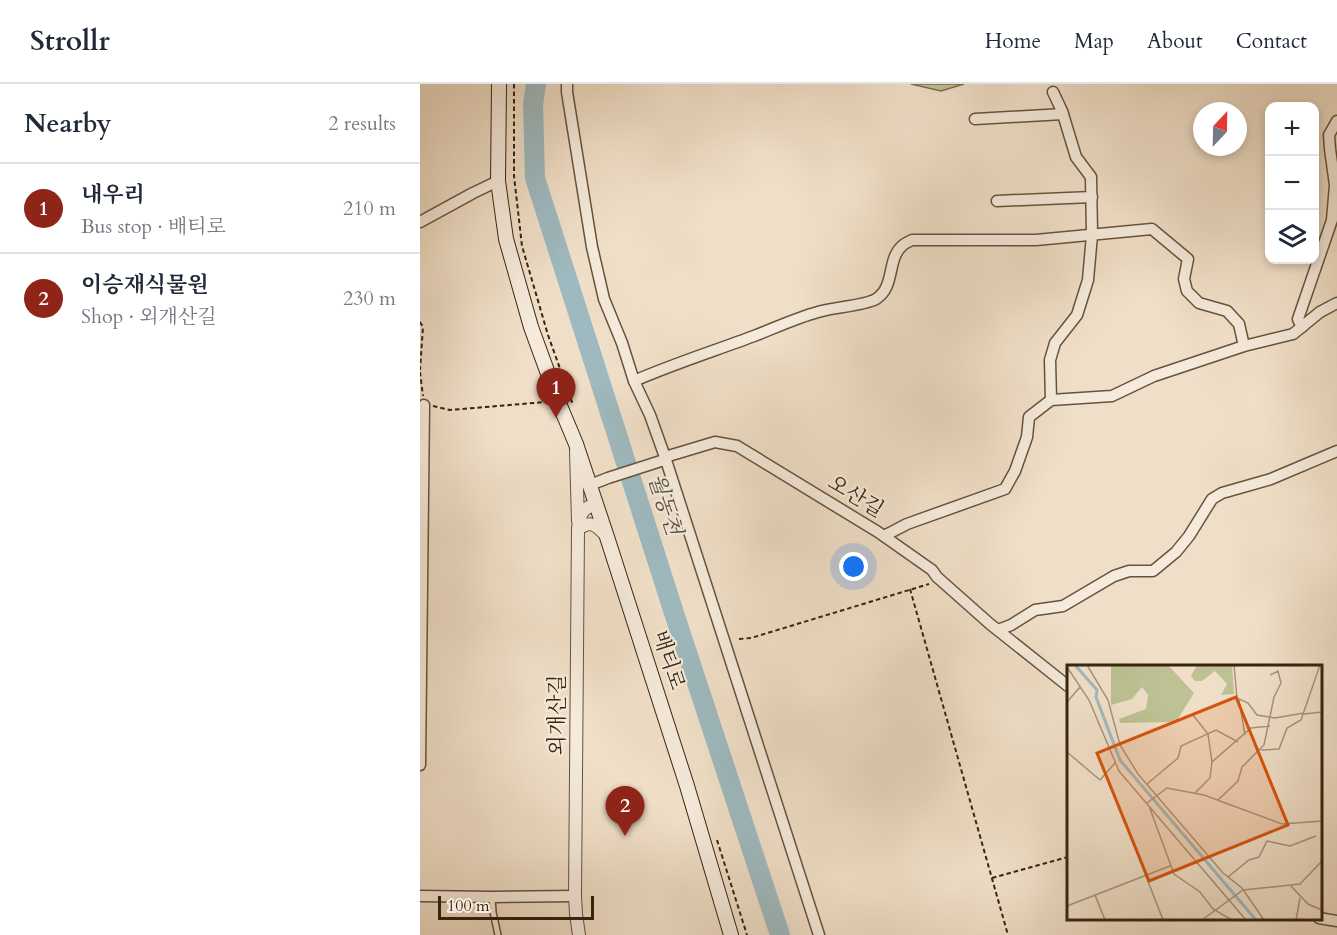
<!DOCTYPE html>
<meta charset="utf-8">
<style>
body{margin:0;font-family:Cardo,"Noto Serif KR",serif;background:#f2f2f3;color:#1f2937}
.controls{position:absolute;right:18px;top:18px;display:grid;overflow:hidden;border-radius:12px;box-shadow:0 3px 9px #0003}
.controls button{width:54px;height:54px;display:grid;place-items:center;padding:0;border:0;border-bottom:2px solid #e0e1e3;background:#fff;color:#1f2937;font:30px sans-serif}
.compass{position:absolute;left:773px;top:18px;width:54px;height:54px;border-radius:50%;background:#fff;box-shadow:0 3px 9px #0003;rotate:22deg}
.scale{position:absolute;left:18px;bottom:15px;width:156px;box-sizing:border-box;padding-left:6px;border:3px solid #38240e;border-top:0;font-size:16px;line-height:21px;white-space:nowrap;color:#38240e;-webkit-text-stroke:4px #f5eadb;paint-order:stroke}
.you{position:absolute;left:434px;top:483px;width:21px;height:21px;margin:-15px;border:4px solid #fff;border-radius:50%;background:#1a73e8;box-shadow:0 0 0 9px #1a73e833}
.badge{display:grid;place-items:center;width:39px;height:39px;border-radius:50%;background:#8f2418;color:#fff;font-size:20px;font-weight:700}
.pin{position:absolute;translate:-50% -50px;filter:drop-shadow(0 2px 3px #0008)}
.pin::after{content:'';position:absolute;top:32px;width:21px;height:18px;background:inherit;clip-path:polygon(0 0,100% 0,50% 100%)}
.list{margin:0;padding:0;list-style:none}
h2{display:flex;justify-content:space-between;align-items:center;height:78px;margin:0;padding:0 24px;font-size:26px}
h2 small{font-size:20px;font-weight:400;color:#747a83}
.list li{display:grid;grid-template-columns:39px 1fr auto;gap:18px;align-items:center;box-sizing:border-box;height:90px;padding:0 24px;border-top:2px solid #e0e1e3}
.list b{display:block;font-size:22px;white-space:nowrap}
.list p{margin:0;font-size:20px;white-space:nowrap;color:#747a83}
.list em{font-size:20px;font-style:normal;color:#747a83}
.icon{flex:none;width:33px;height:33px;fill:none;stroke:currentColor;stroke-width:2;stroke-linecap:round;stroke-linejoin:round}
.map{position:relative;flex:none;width:917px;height:851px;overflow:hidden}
header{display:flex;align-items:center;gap:36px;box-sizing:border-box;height:84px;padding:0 30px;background:#fff;border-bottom:2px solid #e0e1e3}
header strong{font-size:28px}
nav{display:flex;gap:33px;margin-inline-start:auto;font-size:21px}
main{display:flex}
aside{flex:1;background:#fff}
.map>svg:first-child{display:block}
.green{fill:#bdc193;stroke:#7a7250;stroke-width:1.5}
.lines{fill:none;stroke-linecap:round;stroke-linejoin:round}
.river{stroke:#9ebac0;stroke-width:20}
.service-casing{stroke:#66533c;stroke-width:8}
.minor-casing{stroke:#66533c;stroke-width:13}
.tertiary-casing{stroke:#66533c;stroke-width:14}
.secondary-casing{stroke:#38240e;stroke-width:16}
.path{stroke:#38240e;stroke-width:2;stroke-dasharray:4.5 3;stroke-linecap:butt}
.service{stroke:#f5eadb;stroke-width:5}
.minor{stroke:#f5eadb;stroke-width:10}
.tertiary{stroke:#f5eadb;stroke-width:12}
.secondary{stroke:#f5eadb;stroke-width:14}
.labels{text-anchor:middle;stroke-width:4.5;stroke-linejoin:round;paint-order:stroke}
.street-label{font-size:21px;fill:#38240e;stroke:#f5eadb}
.water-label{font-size:22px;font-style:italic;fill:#575143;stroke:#f5eadb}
.inset-river{fill:none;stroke:#9ebac0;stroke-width:3}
.inset-road{fill:none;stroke:#a6947e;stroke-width:1.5}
.view{fill:#d6540c;fill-opacity:0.15;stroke:#d6540c;stroke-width:3}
.inset-edge{fill:none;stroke:#38240e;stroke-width:3}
</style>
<header>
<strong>Strollr</strong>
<nav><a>Home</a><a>Map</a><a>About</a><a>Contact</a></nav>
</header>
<main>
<aside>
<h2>Nearby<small>2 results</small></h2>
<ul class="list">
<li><span class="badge">1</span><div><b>내우리</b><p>Bus stop · 배티로</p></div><em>210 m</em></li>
<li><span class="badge">2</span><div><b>이승재식물원</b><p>Shop · 외개산길</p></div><em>230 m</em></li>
</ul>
</aside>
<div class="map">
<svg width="917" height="851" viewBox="0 0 917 851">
<rect width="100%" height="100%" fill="#f0dfc8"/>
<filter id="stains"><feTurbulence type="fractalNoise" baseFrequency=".00333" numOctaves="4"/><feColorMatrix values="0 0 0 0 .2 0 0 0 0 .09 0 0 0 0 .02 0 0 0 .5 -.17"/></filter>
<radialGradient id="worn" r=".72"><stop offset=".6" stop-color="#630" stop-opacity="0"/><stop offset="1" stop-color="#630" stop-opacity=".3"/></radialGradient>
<polygon class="green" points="491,0 544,0 521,7"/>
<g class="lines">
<polyline class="river" points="116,0 113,21 115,94 254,529 360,851"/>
<g class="service-casing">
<polyline id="service" points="72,813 73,828 78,851"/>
</g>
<g class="minor-casing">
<g id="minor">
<polyline points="147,0 147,8 172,163 184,215 202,259 214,297 230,331 245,373 399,851"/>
<polyline points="555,35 643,30"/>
<polyline points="577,117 672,113"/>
<polyline points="0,138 53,109 78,97"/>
<polyline points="882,243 878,235 912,136 915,101 910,65 909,51 917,37"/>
<path d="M214 297C253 280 294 267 334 252 355 244 376 234 398 228 413 223 444 222 456 215 475 203 467 177 481 163 483 160 488 158 492 156H616L732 145 768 175 764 195 767 207 779 219 807 227 819 240 824 262"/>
<polyline points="631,316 630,276 635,259 657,231 668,196 672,151 671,93 656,73 642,27 633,8"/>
<polyline points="170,401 188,394 244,376 245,373 295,358 317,362 458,448 512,486 517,493 570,540 648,602"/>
<polyline points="464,452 487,440 585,405 595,387 607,353 609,333 631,316 692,312 734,292 824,262 873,250 900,228 917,219"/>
<polyline points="578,546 591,541 615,526 643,522 694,492 709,487 733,487 756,468 769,452 792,415 802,409 851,395 917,367"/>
<polyline points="0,681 4,321"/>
<polyline points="0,812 72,813 155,812"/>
<polyline points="899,834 917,837"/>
</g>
</g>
<g class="tertiary-casing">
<g id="tertiary">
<polyline points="156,367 158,437"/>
<path d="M158 445C172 435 176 442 187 452"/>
<path d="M159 851 156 830 155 812 158 445C160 430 161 425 176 420"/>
</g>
</g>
<g class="secondary-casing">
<polyline id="secondary" points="79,0 78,97 86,155 111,243 138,317 156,360 187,453 267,702 311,851"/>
</g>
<g class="path">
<polyline points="94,0 94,92 102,162 128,251 153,321"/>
<polyline points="0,238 3,243 0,286"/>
<polyline points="0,288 3,312"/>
<polyline points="13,322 30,326 126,318"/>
<polyline points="490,505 588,851"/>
<polyline points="319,555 331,554 509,500"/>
<polyline points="297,756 327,851"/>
<polyline points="572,794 648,773"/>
</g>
<use href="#service" class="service"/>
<use href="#minor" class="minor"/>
<use href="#tertiary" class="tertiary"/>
<use href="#secondary" class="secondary"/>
</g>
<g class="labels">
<g class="street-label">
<text transform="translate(436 412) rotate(31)" y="7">오산길</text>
<text transform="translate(249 576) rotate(72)" y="7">배티로</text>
<text transform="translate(137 631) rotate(-90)" y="7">외개산길</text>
</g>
<g class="water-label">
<text transform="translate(246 420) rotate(72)" y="8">월동천</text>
</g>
</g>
<g transform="translate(647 581)">
<rect width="255" height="255" fill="#f0dfc8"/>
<path d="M44 0H101L127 28 109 57 53 58 52 54 79 44 81 30 75 22 65 34 44 40ZM130 0H165L167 29 154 30 160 19 148 6 135 16H128L124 11Z" fill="#bdc193"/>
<path class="inset-river" d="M8 0 30 25 29 32 53 95 189 255"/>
<path class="inset-road" d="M20 0 41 35 53 80 71 109 156 208 175 223 197 255M167 0 170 33 181 38 190 50 208 53 237 48M0 2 22 35 52 106 179 255M172 35 178 70M0 37 13 22M237 49 255 47M126 50 141 69 145 97M194 85 212 84 220 63 234 55 253 0M0 87 33 115M33 115 48 98M80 119 111 93 114 81 149 65 171 77M128 128 143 113 145 97 184 63 203 61M151 135 171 116 175 102 197 80 207 32 214 18 211 6 203 10M50 136 96 255M80 138 100 123 137 130 215 159 255 156M82 141 107 209 133 227 146 244 165 255M161 212 182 195 192 192 200 176 223 181 249 171M224 221 241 239 255 245M28 230 38 255M0 241 103 201M135 255 176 225 233 219 255 196M229 255 233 233"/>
<path class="view" d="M169 32 221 160 82 216 30 88Z"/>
<rect width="255" height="255" class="inset-edge"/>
</g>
<rect width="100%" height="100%" filter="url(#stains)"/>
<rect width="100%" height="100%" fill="url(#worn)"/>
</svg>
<div class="controls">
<button>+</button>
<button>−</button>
<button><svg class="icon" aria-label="layers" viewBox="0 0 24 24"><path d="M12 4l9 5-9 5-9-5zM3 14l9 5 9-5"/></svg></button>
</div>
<svg class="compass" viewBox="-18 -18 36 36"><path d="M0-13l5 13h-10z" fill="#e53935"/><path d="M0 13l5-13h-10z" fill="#747a83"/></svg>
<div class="scale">100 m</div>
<div class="you"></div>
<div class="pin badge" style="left:136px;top:334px">1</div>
<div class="pin badge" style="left:205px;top:752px">2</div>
</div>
</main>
